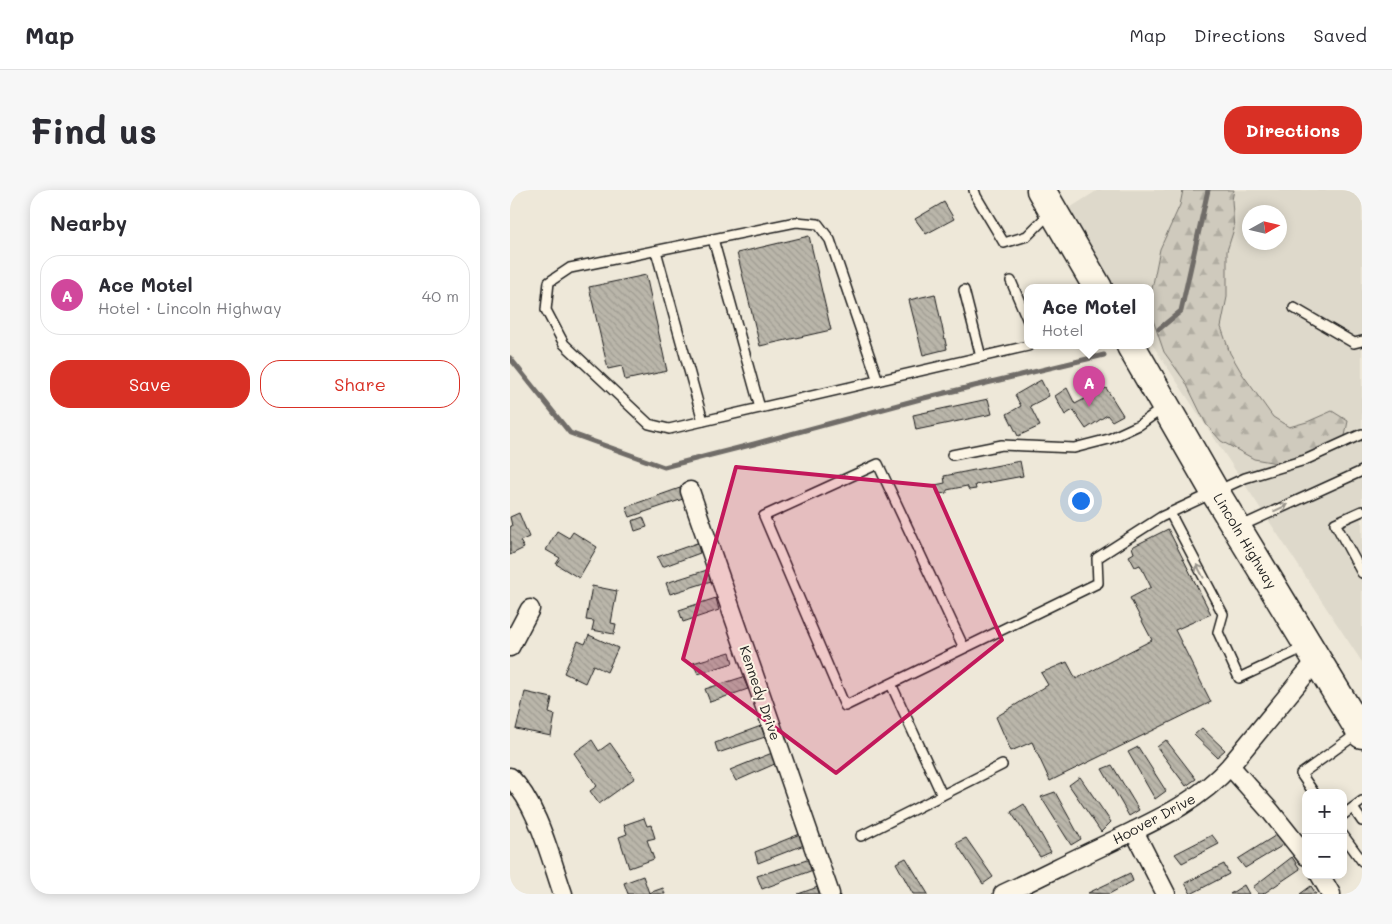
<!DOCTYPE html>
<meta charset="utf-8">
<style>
body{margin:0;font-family:Mali,sans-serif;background:#f7f7f7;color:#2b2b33}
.controls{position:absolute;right:15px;bottom:15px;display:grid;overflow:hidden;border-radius:10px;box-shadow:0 2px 12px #0003}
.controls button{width:45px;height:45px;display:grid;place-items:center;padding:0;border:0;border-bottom:1px solid #e1e1e2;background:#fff;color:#2b2b33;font:25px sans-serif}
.compass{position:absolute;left:732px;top:15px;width:45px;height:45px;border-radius:50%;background:#fff;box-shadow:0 2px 12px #0003;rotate:82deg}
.you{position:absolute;left:570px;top:310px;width:18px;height:18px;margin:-12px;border:4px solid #fff;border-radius:50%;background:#1a73e8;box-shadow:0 0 0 8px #1a73e833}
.badge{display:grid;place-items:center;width:32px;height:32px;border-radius:50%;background:#d93025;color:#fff;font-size:16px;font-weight:700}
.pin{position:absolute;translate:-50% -41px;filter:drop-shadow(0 1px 2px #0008)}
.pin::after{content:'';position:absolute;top:26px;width:18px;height:15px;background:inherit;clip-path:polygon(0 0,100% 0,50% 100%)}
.popup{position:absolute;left:514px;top:94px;width:130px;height:65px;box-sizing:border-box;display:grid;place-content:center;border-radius:10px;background:#fff;filter:drop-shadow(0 1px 4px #0005);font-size:16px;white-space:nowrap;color:#7c7c81}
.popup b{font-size:19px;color:#2b2b33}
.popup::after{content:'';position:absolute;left:50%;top:100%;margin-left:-10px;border:10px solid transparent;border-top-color:#fff}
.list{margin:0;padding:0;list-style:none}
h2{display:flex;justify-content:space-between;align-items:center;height:65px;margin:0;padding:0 20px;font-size:21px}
h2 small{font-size:16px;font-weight:400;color:#7c7c81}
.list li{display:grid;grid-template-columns:32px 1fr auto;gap:15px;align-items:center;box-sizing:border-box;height:80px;margin:0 10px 10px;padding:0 10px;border:1px solid #e1e1e2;border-radius:20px}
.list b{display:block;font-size:19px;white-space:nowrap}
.list p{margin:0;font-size:16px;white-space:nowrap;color:#7c7c81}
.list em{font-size:16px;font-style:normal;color:#7c7c81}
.actions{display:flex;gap:10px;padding:15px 20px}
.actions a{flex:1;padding:11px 0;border:1px solid #d93025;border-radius:20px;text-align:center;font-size:18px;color:#d93025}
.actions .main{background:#d93025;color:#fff}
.map{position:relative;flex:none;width:852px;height:704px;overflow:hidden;border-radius:20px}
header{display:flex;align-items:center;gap:30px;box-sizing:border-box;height:70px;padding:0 25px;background:#fff;border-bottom:1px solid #e1e1e2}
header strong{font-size:24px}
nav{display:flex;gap:28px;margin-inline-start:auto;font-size:18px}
.intro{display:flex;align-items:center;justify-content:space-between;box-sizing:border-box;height:120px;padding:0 30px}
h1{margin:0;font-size:35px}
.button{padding:12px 22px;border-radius:20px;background:#d93025;color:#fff;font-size:18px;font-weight:700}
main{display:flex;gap:30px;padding:0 30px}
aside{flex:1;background:#fff;border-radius:20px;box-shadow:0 2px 12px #0003}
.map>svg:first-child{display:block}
.built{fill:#ded9cb;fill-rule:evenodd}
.forest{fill:url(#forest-firs);stroke:#76736c}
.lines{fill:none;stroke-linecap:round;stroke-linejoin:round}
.stream{stroke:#6f6c67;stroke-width:5}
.building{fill:url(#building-back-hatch);stroke:#1c1c1c}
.lane-casing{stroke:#1c1c1c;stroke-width:12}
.street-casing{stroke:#1c1c1c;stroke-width:21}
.primary-casing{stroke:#1c1c1c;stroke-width:31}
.lane{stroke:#fcf5e5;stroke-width:9}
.street{stroke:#fcf5e5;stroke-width:18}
.primary{stroke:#fcf5e5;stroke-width:28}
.oneway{stroke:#97938b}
.marked{fill:#c2185b;fill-opacity:0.2;stroke:#c2185b;stroke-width:4;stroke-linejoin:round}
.labels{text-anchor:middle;stroke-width:4;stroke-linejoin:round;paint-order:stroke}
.street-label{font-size:14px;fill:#1c1c1c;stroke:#fcf5e5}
</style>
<header>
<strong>Map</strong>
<nav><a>Map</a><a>Directions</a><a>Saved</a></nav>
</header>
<div class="intro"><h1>Find us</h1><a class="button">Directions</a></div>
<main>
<aside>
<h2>Nearby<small></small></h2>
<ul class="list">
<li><span class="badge" style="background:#d1479c">A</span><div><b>Ace Motel</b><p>Hotel · Lincoln Highway</p></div><em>40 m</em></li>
</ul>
<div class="actions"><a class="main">Save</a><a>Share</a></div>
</aside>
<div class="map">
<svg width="852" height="704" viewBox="0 0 852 704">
<defs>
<pattern id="forest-firs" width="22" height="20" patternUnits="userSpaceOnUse" patternTransform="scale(1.25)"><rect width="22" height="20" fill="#cfcabd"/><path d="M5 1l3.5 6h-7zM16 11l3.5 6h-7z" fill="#b1ada2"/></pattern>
<pattern id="building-back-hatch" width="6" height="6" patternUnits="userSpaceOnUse" patternTransform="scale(1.25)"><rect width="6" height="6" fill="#bab6aa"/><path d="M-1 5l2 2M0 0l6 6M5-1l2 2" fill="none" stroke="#9f9c92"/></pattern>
</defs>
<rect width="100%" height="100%" fill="#eee8d9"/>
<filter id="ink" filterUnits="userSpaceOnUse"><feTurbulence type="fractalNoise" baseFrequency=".02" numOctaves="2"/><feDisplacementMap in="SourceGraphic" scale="10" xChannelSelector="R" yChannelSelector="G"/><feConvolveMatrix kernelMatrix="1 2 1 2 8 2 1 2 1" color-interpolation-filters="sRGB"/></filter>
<g filter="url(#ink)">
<path class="built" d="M588 0H852V472L640 151V98H605L555 21ZM739 22H769V52H739Z"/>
<polygon class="forest" points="673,0 724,0 722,10 724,39 717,61 717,107 711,137 720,163 733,185 763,227 779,237 797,232 822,221 838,231 834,251 788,270 767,273 744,269 711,251 696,234 675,191 654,162 643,130 641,104 650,59 670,15"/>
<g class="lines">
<g class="stream">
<polyline points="649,139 671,121 698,0"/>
<polyline points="0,168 60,243 154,277 244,254 414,208 594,165"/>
</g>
</g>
<g class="building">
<polygon points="434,12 444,29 416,44 405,29"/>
<polygon points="299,46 321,140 250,156 227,63"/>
<polygon points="136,85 157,181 115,190 112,176 98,179 79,97"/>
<polygon points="425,104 437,159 413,165 399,110"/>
<polygon points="531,190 539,206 520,216 530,236 508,246 497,224 511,216 505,205"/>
<polygon points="557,198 565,214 596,198 613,225 602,231 597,225 576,239 563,220 555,225 545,206"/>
<polygon points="478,209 482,224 406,240 403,225"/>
<polygon points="510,271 513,286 465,295 466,299 459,300 457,296 437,300 437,303 428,304 425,295 435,293 434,286"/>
<polygon points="170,298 173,309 120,327 116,317"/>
<polygon points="9,323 19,347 10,351 14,358 0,365 0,337 2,336 0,327"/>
<polygon points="133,327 137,337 125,341 122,331"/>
<polygon points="658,339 701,424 665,440 701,512 540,591 522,552 501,561 486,527 538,495 531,483 557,472 566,489 642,450 620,408 641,397 630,375 625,377 619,366 624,363 622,357"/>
<polygon points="47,341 59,348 63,342 87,357 69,388 46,374 50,368 36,360"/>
<polygon points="187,353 190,363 152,377 147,367"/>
<polygon points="197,380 201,391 160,404 156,393"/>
<polygon points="82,396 107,401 101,433 106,434 104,444 82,440 84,431 76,430"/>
<polygon points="206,408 209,420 173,432 169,420"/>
<polygon points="79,445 108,458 97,482 83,475 75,493 54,483 68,451 75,454"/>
<polygon points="220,462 223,473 188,484 183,473"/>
<polygon points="233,487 238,499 200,512 195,499"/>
<polygon points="15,502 42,508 39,523 45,525 41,546 6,539"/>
<polygon points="251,536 255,547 208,563 205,553"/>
<polygon points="692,538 715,560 707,567 684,545"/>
<polygon points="82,550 89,561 100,553 125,588 89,614 80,601 87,596 64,563"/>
<polygon points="656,550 686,589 676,596 647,557"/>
<polygon points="628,557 656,601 645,609 618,562"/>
<polygon points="262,563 267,573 226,591 220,580"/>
<polygon points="602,575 629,620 619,626 592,579"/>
<polygon points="570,587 601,632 591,642 559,595"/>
<polygon points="545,602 571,649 561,655 531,607"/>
<polygon points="514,614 541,662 530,667 501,622"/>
<polygon points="134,628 137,636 141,635 145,648 137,650 144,669 119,678 109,647 117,644 114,635"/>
<polygon points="290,644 294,655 248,673 245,662"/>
<polygon points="768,644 775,654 735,678 728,669"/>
<polygon points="702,645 709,654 672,673 665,664"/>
<polygon points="456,648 483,687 473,694 446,653"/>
<polygon points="782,667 790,679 753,704 749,704 743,697"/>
<polygon points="396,668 418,704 403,704 386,673"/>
<polygon points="300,669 303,680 252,699 247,686"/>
<polygon points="714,674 719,684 681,704 675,693"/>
<polygon points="620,683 623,691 599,704 578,703"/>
<polygon points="133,686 139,703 153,698 155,704 118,704 114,693"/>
<polygon points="734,695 739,704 720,704"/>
<polygon points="801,696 806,704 790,704"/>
<polygon points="308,697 310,704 288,704"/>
</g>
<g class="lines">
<g class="lane-casing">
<g id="lane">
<polyline points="464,0 466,6 494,53 517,46 540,23"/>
<polyline points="203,49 250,218"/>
<polyline points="146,61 193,231"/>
<polyline points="501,91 518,131"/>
<polyline points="454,100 471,167"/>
<polyline points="784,118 844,153 852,151"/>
<polyline points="368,191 320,50 308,34 286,32 60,78 39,92 36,120 54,154 139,234 159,239 518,156"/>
<polyline points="442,265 492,255 564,258 599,249 629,235 653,218"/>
<polyline points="852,321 825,333 852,383"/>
<polyline points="660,323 713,424 708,442 729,488 795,457"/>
<polyline points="729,337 852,281"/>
<polyline points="454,458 368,274 254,326 335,516 588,393 587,368 651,327 735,288 795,270 852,244"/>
<polyline points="381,494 432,605"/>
<polyline points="804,603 791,584 848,543"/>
<polyline points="843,618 852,631"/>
<polyline points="833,625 852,611"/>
<polyline points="833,645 852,671"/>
<polyline points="351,646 492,575"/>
</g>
</g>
<g class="street-casing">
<g id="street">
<polyline points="180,301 320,704"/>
<polyline points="0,457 20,419"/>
<polyline points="720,576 761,622 796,666"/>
<path d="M0 587C28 615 40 667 53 704"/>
<polyline points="624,641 656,704"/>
<polyline points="810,685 821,704"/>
<path d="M493 704C528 688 562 670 597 654 642 632 686 614 720 576L806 471"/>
</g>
</g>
<g class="primary-casing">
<g id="primary">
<polyline points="531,0 588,98"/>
<polyline points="621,156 705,302 852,544"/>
</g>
</g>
<use href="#lane" class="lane"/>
<use href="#street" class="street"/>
<use href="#primary" class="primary"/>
</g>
<defs><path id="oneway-shaft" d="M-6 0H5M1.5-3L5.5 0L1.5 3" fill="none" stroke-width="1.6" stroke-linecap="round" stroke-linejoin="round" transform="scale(1.25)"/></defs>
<g class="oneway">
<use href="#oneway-shaft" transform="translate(771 318) rotate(-25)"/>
<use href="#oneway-shaft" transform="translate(690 381) rotate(-118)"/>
</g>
</g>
<path class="marked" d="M226 277 424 296 492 450 326 583 173 469Z"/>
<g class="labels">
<g class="street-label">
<text transform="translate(735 351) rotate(59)" y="5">Lincoln Highway</text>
<text transform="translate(250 503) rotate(71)" y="5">Kennedy Drive</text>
<text transform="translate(644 629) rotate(-28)" y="5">Hoover Drive</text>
</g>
</g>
</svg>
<div class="controls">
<button>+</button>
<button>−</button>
</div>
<svg class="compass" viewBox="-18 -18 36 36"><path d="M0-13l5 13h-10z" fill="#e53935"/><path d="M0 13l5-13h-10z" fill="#7c7c81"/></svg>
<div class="you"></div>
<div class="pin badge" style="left:579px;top:217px;background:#d1479c">A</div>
<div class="popup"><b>Ace Motel</b>Hotel</div>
</div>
</main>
